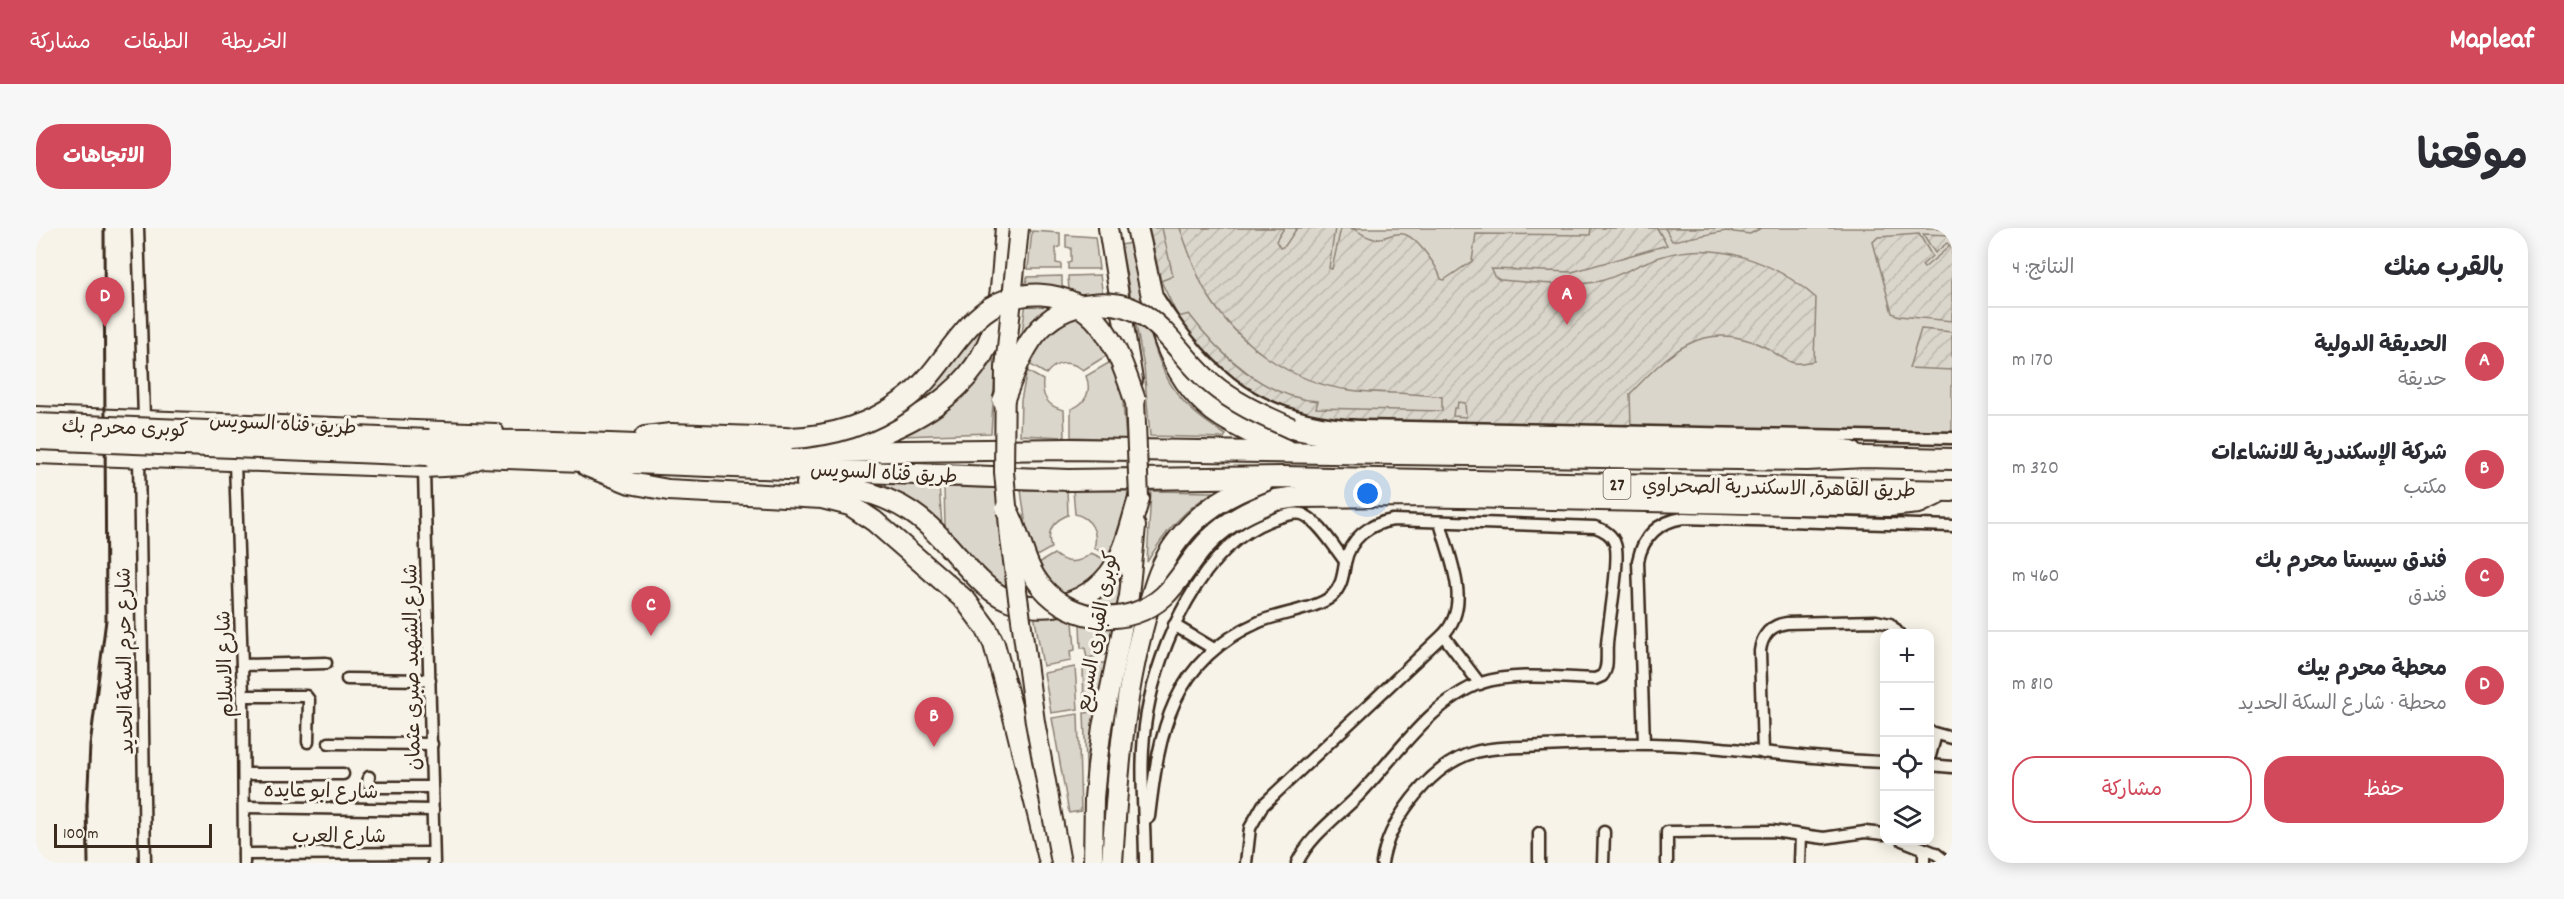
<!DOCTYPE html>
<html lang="ar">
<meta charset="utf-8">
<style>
body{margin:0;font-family:Dekko,"Playpen Sans Arabic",sans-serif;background:#f7f7f7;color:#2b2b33;direction:rtl}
.controls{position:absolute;right:18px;bottom:18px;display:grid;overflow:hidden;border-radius:12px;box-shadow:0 3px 15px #0003}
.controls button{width:54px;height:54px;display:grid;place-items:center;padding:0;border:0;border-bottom:2px solid #e1e1e2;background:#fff;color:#2b2b33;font:30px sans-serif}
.scale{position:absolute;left:18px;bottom:15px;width:158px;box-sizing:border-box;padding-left:6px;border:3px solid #3b2a1e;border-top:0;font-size:16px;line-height:21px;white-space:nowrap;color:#3b2a1e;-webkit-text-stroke:4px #f7f3e8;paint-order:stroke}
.you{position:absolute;left:1332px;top:266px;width:21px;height:21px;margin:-15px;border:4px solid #fff;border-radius:50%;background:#1a73e8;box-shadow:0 0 0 9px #1a73e833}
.badge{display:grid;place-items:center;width:39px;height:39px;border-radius:50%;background:#d1495b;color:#fff;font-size:20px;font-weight:700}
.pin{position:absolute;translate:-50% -50px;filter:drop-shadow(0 2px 3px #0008)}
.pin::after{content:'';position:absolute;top:32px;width:21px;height:18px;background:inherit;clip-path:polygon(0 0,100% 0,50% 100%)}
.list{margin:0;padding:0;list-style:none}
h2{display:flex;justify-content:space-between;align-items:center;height:78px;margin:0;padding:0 24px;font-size:26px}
h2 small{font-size:20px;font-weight:400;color:#7c7c81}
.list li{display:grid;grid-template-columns:39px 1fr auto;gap:18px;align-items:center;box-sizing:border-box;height:108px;padding:0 24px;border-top:2px solid #e1e1e2}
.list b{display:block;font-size:22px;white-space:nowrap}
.list p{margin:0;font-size:20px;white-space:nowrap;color:#7c7c81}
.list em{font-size:20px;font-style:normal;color:#7c7c81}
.actions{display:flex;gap:12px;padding:18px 24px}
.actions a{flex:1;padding:14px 0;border:2px solid #d1495b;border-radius:24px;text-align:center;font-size:21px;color:#d1495b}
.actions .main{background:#d1495b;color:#fff}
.icon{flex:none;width:33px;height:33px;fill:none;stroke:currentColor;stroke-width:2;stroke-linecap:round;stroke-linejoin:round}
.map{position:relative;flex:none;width:1916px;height:635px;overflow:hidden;direction:ltr;border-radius:24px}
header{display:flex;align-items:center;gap:36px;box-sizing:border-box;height:84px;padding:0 30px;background:#d1495b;color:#fff}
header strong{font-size:28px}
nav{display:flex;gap:33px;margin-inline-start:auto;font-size:21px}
.intro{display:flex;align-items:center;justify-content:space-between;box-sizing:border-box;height:144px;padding:0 36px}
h1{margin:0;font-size:42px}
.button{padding:15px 27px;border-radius:24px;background:#d1495b;color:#fff;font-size:21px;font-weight:700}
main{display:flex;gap:36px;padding:0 36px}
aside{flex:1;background:#fff;border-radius:24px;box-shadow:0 3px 15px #0003}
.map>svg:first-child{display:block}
.green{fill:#dbd6cb;stroke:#8b8074;stroke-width:1.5}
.garden{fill:url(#garden-furrows);stroke:#8b8074;stroke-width:1.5;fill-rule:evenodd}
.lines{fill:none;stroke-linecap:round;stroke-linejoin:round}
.minor-casing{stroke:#3b2a1e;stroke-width:15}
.tertiary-casing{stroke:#3b2a1e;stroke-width:18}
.trunk-casing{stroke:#3b2a1e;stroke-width:22}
.motorway-casing{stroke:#3b2a1e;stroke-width:24}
.minor{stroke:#f7f3e8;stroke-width:10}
.tertiary{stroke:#f7f3e8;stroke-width:14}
.trunk{stroke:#f7f3e8;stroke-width:18}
.motorway{stroke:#f7f3e8;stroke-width:20}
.rail{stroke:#3b2a1e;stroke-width:3}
.trunk-bridge-casing{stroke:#3b2a1e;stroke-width:22;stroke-linecap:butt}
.motorway-bridge-casing{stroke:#3b2a1e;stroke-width:24;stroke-linecap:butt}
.trunk-bridge{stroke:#f7f3e8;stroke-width:18}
.motorway-bridge{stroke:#f7f3e8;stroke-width:20}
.labels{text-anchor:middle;stroke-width:6;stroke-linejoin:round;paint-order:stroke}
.shield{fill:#f7f3e8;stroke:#73665b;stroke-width:1.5}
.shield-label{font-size:18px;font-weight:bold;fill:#3b2a1e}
.street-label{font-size:20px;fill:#3b2a1e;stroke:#f7f3e8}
</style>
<header>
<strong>Mapleaf</strong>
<nav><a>الخريطة</a><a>الطبقات</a><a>مشاركة</a></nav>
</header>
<div class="intro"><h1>موقعنا</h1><a class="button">الاتجاهات</a></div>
<main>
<aside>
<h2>بالقرب منك<small>النتائج: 4</small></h2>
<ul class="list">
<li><span class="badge">A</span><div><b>الحديقة الدولية</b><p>حديقة</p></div><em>170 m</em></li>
<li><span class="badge">B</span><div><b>شركة الإسكندرية للانشاءات</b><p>مكتب</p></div><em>320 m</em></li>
<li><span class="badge">C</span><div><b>فندق سيستا محرم بك</b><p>فندق</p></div><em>460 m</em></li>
<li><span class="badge">D</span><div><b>محطة محرم بيك</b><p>محطة · شارع السكة الحديد</p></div><em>810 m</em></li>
</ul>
<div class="actions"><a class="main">حفظ</a><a>مشاركة</a></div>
</aside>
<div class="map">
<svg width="1916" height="635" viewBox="0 0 1916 635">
<defs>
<pattern id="garden-furrows" width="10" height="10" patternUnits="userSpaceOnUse" patternTransform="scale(1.5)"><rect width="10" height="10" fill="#dbd6cb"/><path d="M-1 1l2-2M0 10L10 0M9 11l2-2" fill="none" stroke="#bdb8ae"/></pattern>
</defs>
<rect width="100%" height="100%" fill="#f7f3e8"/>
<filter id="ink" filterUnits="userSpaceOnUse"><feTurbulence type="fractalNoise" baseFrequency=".0167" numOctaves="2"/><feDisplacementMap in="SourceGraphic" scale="12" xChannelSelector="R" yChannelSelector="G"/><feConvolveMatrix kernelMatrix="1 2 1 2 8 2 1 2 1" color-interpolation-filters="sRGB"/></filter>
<g filter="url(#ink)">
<g class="green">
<polygon points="1113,0 1916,0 1916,204 1595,198 1263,186 1142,89 1125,53"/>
<polygon points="996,3 1024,5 1024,19 1020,20 1020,35 1025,36 1025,41 992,41"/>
<polygon points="1030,7 1059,9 1063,41 1032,41 1032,35 1035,34 1035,20 1030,19"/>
<path d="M1094 15C1104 56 1114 128 1138 161 1151 181 1170 194 1190 207L1188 210 1114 208 1108 139 1085 17Z"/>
<polygon points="1064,47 1067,68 1048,71 1033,63 1032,48"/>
<polygon points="1026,48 1026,60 1006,56 990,57 991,49"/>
<polygon points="990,73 1028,76 984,122"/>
<path d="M1046 87 1075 125 1047 142C1034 132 1020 133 1010 146L993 136C1003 112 1020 95 1046 87Z"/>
<path d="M951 90C940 123 909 167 877 183 866 188 853 191 842 196L901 150Z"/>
<path d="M960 130 955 205 865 208C902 188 934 162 960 130Z"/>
<path d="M1078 132 1086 164 1090 211 1035 209V181C1050 176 1056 163 1050 148Z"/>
<path d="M991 143 1007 152C1005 168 1012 179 1028 182L1029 209 984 207 985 172Z"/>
<polygon points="830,251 903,258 906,297 895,288 829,254"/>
<polygon points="908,259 961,260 973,353 967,359 952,347 909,299"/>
<path d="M985 262H1031L1032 287C1017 293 1010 304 1015 320L999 329 991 305Z"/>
<path d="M1037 262 1092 263 1088 297 1079 324 1054 354 1026 368 1001 336 1018 326C1030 336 1043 336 1055 325L1068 331 1071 327 1058 320C1063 304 1055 290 1039 286Z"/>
<path d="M1115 263 1178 264C1147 282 1129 304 1111 334Z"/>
<polygon points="1093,330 1086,382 1047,378"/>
<polygon points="998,386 1017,386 1037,393 1039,422 1034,423 1035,433 1007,438"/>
<polygon points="1044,396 1066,400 1082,399 1076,425 1051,430 1049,420 1045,420"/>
<polygon points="1074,434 1066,476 1048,479 1047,438"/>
<polygon points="1039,439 1042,481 1015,485 1008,445"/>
<polygon points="1065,483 1051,562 1048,485"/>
<polygon points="1042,486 1045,583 1033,585 1016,490"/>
</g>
<g class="garden">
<polygon points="1113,0 1126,0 1137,48 1125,53"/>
<path d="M1144 0H1248L1240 13 1244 20 1249 18 1261 0H1299L1293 40 1296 41 1305 0C1327 0 1320 6 1335 10 1346 13 1356 4 1367 6 1380 8 1402 39 1405 51L1408 52 1436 33 1440 6 1554 7 1555 0H1621L1631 17 1536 44 1455 41 1458 48 1464 52C1496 54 1532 60 1564 53 1585 48 1603 35 1624 29 1679 11 1738 33 1780 70L1778 133C1772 134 1765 136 1759 135 1749 134 1736 122 1727 118 1666 90 1633 125 1594 166L1595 198 1299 193 1249 182 1186 145 1151 105 1142 89 1153 86C1183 126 1229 170 1282 173L1280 180 1406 183V169C1376 164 1344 166 1314 162 1255 155 1200 115 1170 64 1159 44 1152 22 1144 0ZM1422 174 1429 175 1430 189 1417 188 1418 180H1421Z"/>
<polygon points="1629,0 1725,0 1714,6 1690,3 1636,13"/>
<polygon points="1883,6 1896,28 1886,37 1888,40 1914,18 1911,15 1899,25 1887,6 1916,7 1916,93 1863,88 1856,85 1837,14 1842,9"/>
<polygon points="1885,101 1916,104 1916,142 1873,140"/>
</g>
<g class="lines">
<g class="minor-casing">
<g id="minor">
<polyline points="102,0 108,189"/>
<path d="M1121 68C1172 150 1226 195 1325 198L1916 210"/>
<polyline points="103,231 109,635"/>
<polyline points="199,235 207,468 208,635"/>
<polyline points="388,242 398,635"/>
<polyline points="1138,397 1178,421"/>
<polyline points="1407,407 1444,456"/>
<polyline points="206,437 290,435"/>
<polyline points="311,451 394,452"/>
<polyline points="207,468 270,468 273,472 272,514"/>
<polyline points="1894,504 1916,510"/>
<polyline points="293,515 396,516"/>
<path d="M1608 515 1602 333C1607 308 1622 294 1647 290L1916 298"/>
<path d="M1727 525 1724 423C1726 407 1735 397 1751 395L1840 393 1854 396 1863 406"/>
<polyline points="1894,528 1900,506"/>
<polyline points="1894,537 1916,539"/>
<polyline points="208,546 307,546"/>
<polyline points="333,549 332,555 337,559 396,559"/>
<polyline points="209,579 397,582"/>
<path d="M1108 592 1113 589C1123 503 1135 433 1223 394 1244 385 1281 381 1296 368 1306 358 1307 347 1309 335 1314 310 1333 296 1357 292L1559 299C1568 302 1576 306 1579 316 1585 330 1572 396 1571 417 1570 428 1573 440 1566 448L1559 451C1522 450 1480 444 1445 455 1396 472 1357 532 1322 568 1301 589 1274 608 1261 635"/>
<polyline points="1866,612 1899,625 1912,635"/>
<polyline points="1888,621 1888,635"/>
<polyline points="208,626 397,625"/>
<path d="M1109 635C1109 584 1102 535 1111 485 1123 417 1165 318 1235 292 1244 289 1256 284 1266 286 1281 291 1299 320 1309 333"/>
<path d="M1210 635 1214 600 1227 577 1407 407C1437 376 1413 330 1404 294"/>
<path d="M1346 635C1352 594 1391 543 1430 527 1454 518 1481 520 1507 518 1566 515 1625 514 1685 520 1739 525 1794 532 1848 534"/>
<polyline points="1503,635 1503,605"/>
<polyline points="1567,635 1568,604"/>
<polyline points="1631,635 1631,604 1736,603 1788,610 1829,604 1848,606"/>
<polyline points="1764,635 1765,607"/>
</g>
</g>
<g class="tertiary-casing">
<g id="tertiary">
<polyline points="0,186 460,203"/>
<polyline points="0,228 388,242 426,240 448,231"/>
</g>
</g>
<g class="trunk-casing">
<g id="trunk">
<polyline points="1072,0 1097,152"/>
<polyline points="1057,635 1058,570 1061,538 1066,499 1093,368 1100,298"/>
</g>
</g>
<g class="motorway-casing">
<g id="motorway">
<path d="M1101 0C1118 67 1122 148 1186 189 1207 202 1230 212 1252 223"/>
<polyline points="1255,200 1304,210 1776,217 1815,224"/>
<polyline points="609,209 635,206 750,210"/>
<polyline points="393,212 493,213 790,224 1033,221 1771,232 1829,229 1916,231"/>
<path d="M811 218C874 198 941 165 959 95 967 65 967 31 970 0"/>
<polyline points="392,227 1033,252 1247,249 1916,263"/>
<polyline points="551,238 594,255 632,262 786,270 814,277 838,293 930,373 950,400 958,416 979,493 1014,635"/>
<path d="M771 256C809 258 843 263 875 284 905 304 923 334 949 357 989 393 1051 383 1079 338 1091 318 1096 292 1103 270"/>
<polyline points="1240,272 1262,269 1373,268 1853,278 1883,275 1900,267"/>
<path d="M1076 635C1081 554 1087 470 1109 391 1117 363 1123 336 1142 312 1164 283 1192 266 1227 254"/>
</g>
</g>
<use href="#minor" class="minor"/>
<use href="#tertiary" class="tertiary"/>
<use href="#trunk" class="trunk"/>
<use href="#motorway" class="motorway"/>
<polyline class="rail" points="52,635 51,578 54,517 70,392 68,0"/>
<g class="trunk-bridge-casing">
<g id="trunk-bridge">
<polyline points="983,0 969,140 968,244 974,311 999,494 1025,635"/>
<polyline points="1099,172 1103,270"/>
</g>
</g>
<g class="motorway-bridge-casing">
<g id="motorway-bridge">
<path d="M967 173C985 127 1000 81 1056 76 1074 74 1093 77 1109 88 1135 106 1151 135 1175 155 1198 175 1228 188 1255 200"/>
<polyline points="0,196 393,212"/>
<path d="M755 210C795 208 832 198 865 174 898 152 913 116 941 90 976 57 1035 58 1065 98 1082 120 1090 146 1099 172"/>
<polyline points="0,211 392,227"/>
<path d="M970 280C985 305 986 336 1006 359 1036 395 1093 400 1128 368 1146 351 1156 328 1174 311 1193 292 1215 282 1240 272"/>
</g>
</g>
<use href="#trunk-bridge" class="trunk-bridge"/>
<use href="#motorway-bridge" class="motorway-bridge"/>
</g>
</g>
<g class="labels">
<rect class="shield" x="1567.5" y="241" width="27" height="30" rx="4.5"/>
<g class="shield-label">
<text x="1581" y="262">27</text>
</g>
<g class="street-label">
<text transform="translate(247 195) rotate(3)" y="7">طريق قناه السويس</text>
<text transform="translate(89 199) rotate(2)" y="7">كوبرى محرم بك</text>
<text transform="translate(848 244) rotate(3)" y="7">طريق قناه السويس</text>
<text transform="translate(1743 259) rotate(1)" y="7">طريق القاهرة, الاسكندرية الصحراوي</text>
<text transform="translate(1060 403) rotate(-80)" y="7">كوبرى القبارى السريع</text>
<text transform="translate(88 433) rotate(-91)" y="7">شارع حرم السكة الحديد</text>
<text transform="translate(188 436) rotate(-92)" y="7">شارع الاسلام</text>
<text transform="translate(375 439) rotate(-91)" y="7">شارع الشهيد صبرى عثمان</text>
<text transform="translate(285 562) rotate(1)" y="7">شارع ابو عايده</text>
<text x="303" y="614">شارع العرب</text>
</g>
</g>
</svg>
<div class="controls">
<button>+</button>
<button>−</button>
<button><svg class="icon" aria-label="locate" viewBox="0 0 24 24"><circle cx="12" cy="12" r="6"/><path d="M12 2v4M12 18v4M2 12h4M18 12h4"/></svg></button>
<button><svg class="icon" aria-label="layers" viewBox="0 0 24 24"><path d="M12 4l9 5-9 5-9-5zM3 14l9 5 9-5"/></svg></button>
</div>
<div class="scale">100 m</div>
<div class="you"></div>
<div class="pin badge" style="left:1531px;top:97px">A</div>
<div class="pin badge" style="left:898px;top:519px">B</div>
<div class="pin badge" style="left:615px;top:408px">C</div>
<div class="pin badge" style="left:69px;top:99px">D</div>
</div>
</main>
